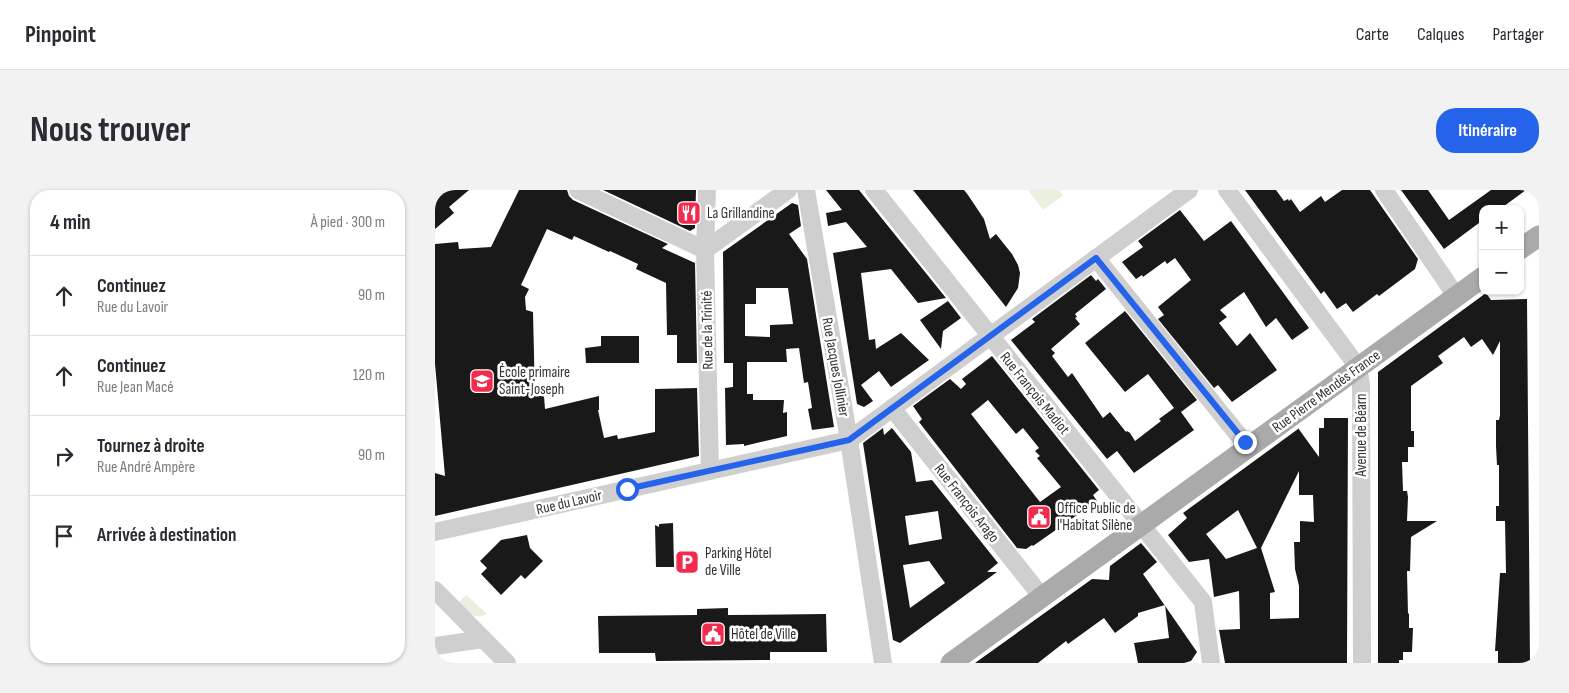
<!DOCTYPE html>
<html lang="fr">
<meta charset="utf-8">
<style>
body{margin:0;font-family:"Sofia Sans Condensed",sans-serif;background:#f2f2f3;color:#2b2b33}
.controls{position:absolute;right:15px;top:15px;display:grid;overflow:hidden;border-radius:10px;box-shadow:0 1px 4px #0004}
.controls button{width:45px;height:45px;display:grid;place-items:center;padding:0;border:0;border-bottom:1px solid #e1e1e2;background:#fff;color:#2b2b33;font:25px sans-serif}
.stop{position:absolute;width:15px;height:15px;margin:-11px;border:4px solid #2563eb;border-radius:50%;background:#fff}
.stop.end{background:#2563eb;border-color:#fff;box-shadow:0 1px 5px #0008}
.list{margin:0;padding:0;list-style:none}
h2{display:flex;justify-content:space-between;align-items:center;height:65px;margin:0;padding:0 20px;font-size:21px}
h2 small{font-size:16px;font-weight:400;color:#7c7c81}
.list li{display:grid;grid-template-columns:32px 1fr auto;gap:15px;align-items:center;box-sizing:border-box;height:80px;padding:0 20px;border-top:1px solid #e1e1e2}
.list b{display:block;font-size:19px;white-space:nowrap}
.list p{margin:0;font-size:16px;white-space:nowrap;color:#7c7c81}
.list em{font-size:16px;font-style:normal;color:#7c7c81}
.icon{flex:none;width:28px;height:28px;fill:none;stroke:currentColor;stroke-width:2;stroke-linecap:round;stroke-linejoin:round}
.map{position:relative;flex:none;width:1104px;height:473px;overflow:hidden;border-radius:20px}
header{display:flex;align-items:center;gap:30px;box-sizing:border-box;height:70px;padding:0 25px;background:#fff;border-bottom:1px solid #e1e1e2}
header strong{font-size:24px}
nav{display:flex;gap:28px;margin-inline-start:auto;font-size:18px}
.intro{display:flex;align-items:center;justify-content:space-between;box-sizing:border-box;height:120px;padding:0 30px}
h1{margin:0;font-size:35px}
.button{padding:12px 22px;border-radius:20px;background:#2563eb;color:#fff;font-size:18px;font-weight:700}
main{display:flex;gap:30px;padding:0 30px}
aside{flex:1;background:#fff;border-radius:20px;box-shadow:0 1px 4px #0004}
.map>svg:first-child{display:block}
.green{fill:#eaefe0}
.building{fill:#191919;fill-rule:evenodd}
.lines{fill:none;stroke-linecap:round;stroke-linejoin:round}
.minor{stroke:#cfcfcf;stroke-width:18}
.major{stroke:#aaa;stroke-width:21}
.route{stroke:#2563eb;stroke-width:6}
.labels{text-anchor:middle;stroke-width:5;stroke-linejoin:round;paint-order:stroke}
.poi-label{font-size:15px;fill:#323232;stroke:#fff;text-anchor:start}
.street-label{font-size:15px;fill:#323232;stroke:#fff}
</style>
<header>
<strong>Pinpoint</strong>
<nav><a>Carte</a><a>Calques</a><a>Partager</a></nav>
</header>
<div class="intro"><h1>Nous trouver</h1><a class="button">Itinéraire</a></div>
<main>
<aside>
<h2>4 min<small>À pied · 300 m</small></h2>
<ul class="list">
<li><svg class="icon" aria-label="ahead" viewBox="0 0 24 24"><path d="M12 20V5M6 11l6-6 6 6"/></svg><div><b>Continuez</b><p>Rue du Lavoir</p></div><em>90 m</em></li>
<li><svg class="icon" aria-label="ahead" viewBox="0 0 24 24"><path d="M12 20V5M6 11l6-6 6 6"/></svg><div><b>Continuez</b><p>Rue Jean Macé</p></div><em>120 m</em></li>
<li><svg class="icon" aria-label="right" viewBox="0 0 24 24"><path d="M7 20v-9h11M14 6l5 5-5 5"/></svg><div><b>Tournez à droite</b><p>Rue André Ampère</p></div><em>90 m</em></li>
<li><svg class="icon" aria-label="arrive" viewBox="0 0 24 24"><path d="M6 21V4h12l-3 4 3 4H6"/></svg><div><b>Arrivée à destination</b></div></li>
</ul>
</aside>
<div class="map">
<svg width="1104" height="473" viewBox="0 0 1104 473">
<rect width="100%" height="100%" fill="#fff"/>
<g class="green">
<polygon points="593,0 624,0 628,5 608,20"/>
<path d="M31 405 52 424C39 431 32 421 23 413Z"/>
</g>
<g class="building">
<polygon points="0,0 34,0 14,17 19,23 0,39"/>
<polygon points="84,0 132,0 134,6 138,10 233,54 227,58 260,73 262,173 242,173 242,145 232,145 231,93 201,79 203,74 175,61 174,62 139,46 137,50 112,39 86,95 94,99 90,107 91,120 98,122 100,206 109,206 110,219 164,206 164,220 163,220 169,248 182,245 183,249 220,242 220,199 262,198 264,266 0,326 0,283 10,286 0,174 0,54 23,52 24,59 56,57"/>
<polygon points="168,0 261,0 260,38 255,41"/>
<polygon points="391,0 424,0 511,108 483,113 456,79 426,83 434,150 440,149 441,159 466,143 494,170 456,197 444,181 426,195 438,211 429,217 422,214 398,63 432,57 411,32 393,36 391,23 407,20"/>
<polygon points="478,0 529,0 533,5 549,29 555,49 561,44 577,64 583,75 585,83 583,98 571,117"/>
<polygon points="810,0 841,0 849,11 853,9 854,11 856,9 865,22 886,6 890,12 907,0 935,0 983,69 980,79 944,106 942,104 918,122 911,113 902,119 889,101 886,104"/>
<polygon points="966,0 993,0 1014,30 1056,0 1091,0 1065,19 1048,19 1048,30 1009,59"/>
<path d="M357 13 363 15 366 36 354 44 372 69 399 237 377 240 373 219 377 218 373 192 369 193 364 158 351 159 352 172H312V204H318V210H349L348 223 352 222V246L309 256V254L291 255 290 198 298 197V173H289L288 62ZM321 98H353L358 134 335 135V147L310 146V114H321Z"/>
<polygon points="745,20 769,51 796,31 874,138 857,150 841,128 831,137 809,102 785,120 792,127 784,133 802,156 815,143 842,180 797,212 783,195 779,198 723,129 729,125 723,117 756,90 740,68 732,74 730,71 708,87 707,85 701,89 687,72 708,57 703,51"/>
<polygon points="656,85 661,91 663,89 671,99 640,124 642,127 640,128 645,134 616,159 620,163 617,166 633,187 637,183 668,228 675,222 691,242 692,241 695,243 700,251 726,231 724,229 739,218 713,184 690,202 650,153 690,121 762,210 746,222 759,240 699,283 682,261 672,269 576,150 600,132 597,129"/>
<polygon points="1051,103 1056,110 1092,109 1095,473 1063,473 1063,461 1060,461 1065,383 1071,383 1070,331 1061,331 1061,316 1064,316 1064,275 1062,275 1061,256 1061,230 1064,230 1065,225 1065,151 1058,165 1047,149 1036,157 1029,147 1003,166 1008,173 976,196 976,241 979,241 979,257 973,257 973,272 967,272 968,301 972,301 973,307 972,331 1002,331 976,347 975,381 972,381 973,424 974,423 974,438 978,438 977,462 968,462 968,470 964,470 964,473 943,473 943,182"/>
<polygon points="513,111 526,128 508,141 506,159 485,130"/>
<polygon points="166,146 204,146 204,173 151,173 150,158 166,156"/>
<path d="M557 166 664 300 658 305 662 311 598 356 597 355 591 359 582 358 484 232 487 229 478 216 515 189 526 199 531 194 527 189ZM553 210 581 244 588 238 604 258 600 261 605 266 602 268 626 297 605 312 536 224Z"/>
<path d="M889 228H913L912 473H790L784 440 805 439 804 401 779 407 774 369 754 372 733 345 752 328 748 323 863 239V238L884 267V238H889ZM864 281V305H878L879 332 865 331V352H859L860 379 864 396V428L835 429V403L840 402 826 358ZM803 320 822 358 791 369 771 344Z"/>
<path d="M448 238 449 245 457 238 476 262 481 292 497 290 563 373 552 382H562L465 453 458 450 428 253ZM503 321 507 349 474 355 470 326ZM494 371 510 393 475 418 468 375Z"/>
<polygon points="238,333 239,377 221,377 220,335 224,337 224,334"/>
<polygon points="92,345 95,358 108,371 90,389 86,385 66,405 46,384 52,378 45,371 66,350"/>
<polygon points="706,353 722,372 708,384 762,462 756,471 749,473 703,473 699,453 734,448 730,415 703,423 703,426 680,443 669,428 633,454 631,451 603,473 540,473 657,389 674,390 675,376"/>
<polygon points="293,418 293,425 391,424 392,462 335,462 335,470 221,471 220,463 164,463 163,426 262,425 262,419"/>
</g>
<g class="lines">
<g class="minor">
<polyline points="143,0 270,60 353,0"/>
<polyline points="272,0 270,60 275,281"/>
<polyline points="371,0 414,250 448,473"/>
<polyline points="439,0 768,412 776,473"/>
<polyline points="792,0 923,177 926,195 927,473"/>
<polyline points="949,0 1021,106"/>
<polyline points="661,68 813,257"/>
<polyline points="457,218 607,407"/>
<polyline points="0,342 414,250 754,0"/>
<polyline points="0,400 72,473"/>
<polyline points="0,456 48,449"/>
</g>
<g class="major">
<polyline points="1085,59 1104,46"/>
<polyline points="516,473 1048,87"/>
</g>
</g>
<g class="lines">
<polyline class="route" points="192,299 414,250 661,68 810,252"/>
</g>
<defs>
<g id="restaurant-square" transform="scale(1.25)"><rect x="-9" y="-9" width="18" height="18" rx="4" fill="#f22b4d" stroke="#fff"/><path d="M-5-6h1v4h1v-4h1v4h1v-4h1v5L-1.5 .5V6h-2V.5L-5-1ZM5-6V6H3V1.5H1.5Q1.5-4 5-6Z" fill="#fff"/></g>
<g id="school-square" transform="scale(1.25)"><rect x="-9" y="-9" width="18" height="18" rx="4" fill="#f22b4d" stroke="#fff"/><path d="M0-5L7-2L0 1L-7-2ZM-4 1L0 2.5L4 1V4Q0 6-4 4Z" fill="#fff"/></g>
<g id="civic-square" transform="scale(1.25)"><rect x="-9" y="-9" width="18" height="18" rx="4" fill="#f22b4d" stroke="#fff"/><path d="M-.6-6.5H3V-4.5H.6V-3L4-1V1h2V6H-6V1h2V-1L-.6-3ZM-1.2 2.5V6h2.4V2.5Z" fill="#fff"/></g>
<g id="parking-square" transform="scale(1.25)"><rect x="-9" y="-9" width="18" height="18" rx="4" fill="#f22b4d" stroke="#fff"/><path d="M-3.5-5.5H1a3.5 3.5 0 0 1 0 7H-1V5.5H-3.5ZM-1-3.4V-.6H.8a1.4 1.4 0 0 0 0-2.8Z" fill="#fff"/></g>
</defs>
<g fill-rule="evenodd">
<use href="#restaurant-square" x="254" y="23"/>
<use href="#school-square" x="47" y="191"/>
<use href="#civic-square" x="604" y="327"/>
<use href="#parking-square" x="252" y="372"/>
<use href="#civic-square" x="278" y="444"/>
</g>
<g class="labels">
<g class="poi-label">
<text x="272" y="28">La Grillandine</text>
<text x="64" y="187">École primaire<tspan x="64" dy="17">Saint-Joseph</tspan></text>
<text x="622" y="323">Office Public de<tspan x="622" dy="17">l'Habitat Silène</tspan></text>
<text x="270" y="368">Parking Hôtel<tspan x="270" dy="17">de Ville</tspan></text>
<text x="296" y="449">Hôtel de Ville</text>
</g>
<g class="street-label">
<text transform="translate(272 140) rotate(-91)" y="5">Rue de la Trinité</text>
<text transform="translate(401 177) rotate(80)" y="5">Rue Jacques Jollinier</text>
<text transform="translate(891 201) rotate(-36)" y="5">Rue Pierre Mendès France</text>
<text transform="translate(600 203) rotate(51)" y="5">Rue François Madiot</text>
<text transform="translate(926 245) rotate(-90)" y="5">Avenue de Béarn</text>
<text transform="translate(134 312) rotate(-13)" y="5">Rue du Lavoir</text>
<text transform="translate(532 313) rotate(52)" y="5">Rue François Arago</text>
</g>
</g>
</svg>
<div class="controls">
<button>+</button>
<button>−</button>
</div>
<div class="stop" style="left:192px;top:299px"></div>
<div class="stop end" style="left:810px;top:252px"></div>
</div>
</main>
